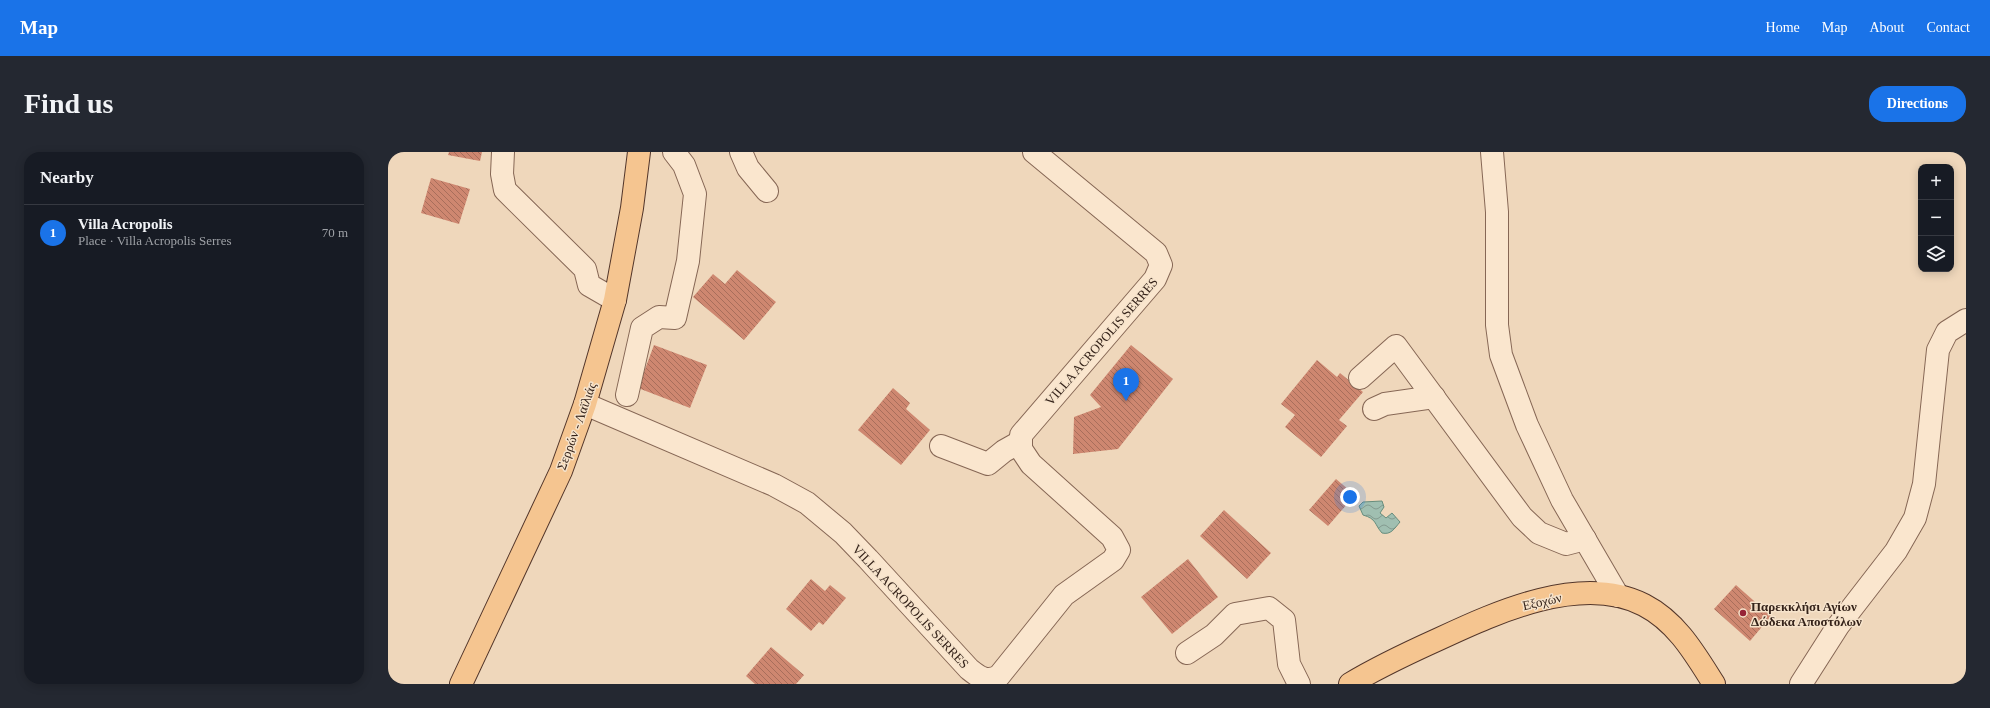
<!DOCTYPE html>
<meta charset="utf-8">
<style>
body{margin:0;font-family:"Times New Roman",serif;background:#242831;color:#f1f3f6}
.controls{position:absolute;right:12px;top:12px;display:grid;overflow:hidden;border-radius:8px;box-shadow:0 2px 10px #0003}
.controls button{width:36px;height:36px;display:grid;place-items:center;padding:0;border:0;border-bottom:1px solid #363941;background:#171b24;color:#f1f3f6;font:20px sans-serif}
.you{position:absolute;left:962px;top:345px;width:14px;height:14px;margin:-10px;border:3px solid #fff;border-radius:50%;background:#1a73e8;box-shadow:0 0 0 6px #1a73e833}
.badge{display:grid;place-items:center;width:26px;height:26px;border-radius:50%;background:#1a73e8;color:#fff;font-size:13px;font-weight:700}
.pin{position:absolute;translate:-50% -33px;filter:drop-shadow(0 1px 2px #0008)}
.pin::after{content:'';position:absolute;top:21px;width:14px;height:12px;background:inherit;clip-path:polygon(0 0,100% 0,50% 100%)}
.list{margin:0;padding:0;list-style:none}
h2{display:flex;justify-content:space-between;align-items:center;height:52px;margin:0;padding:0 16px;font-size:17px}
h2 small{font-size:13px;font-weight:400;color:#9ea1a6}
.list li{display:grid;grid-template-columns:26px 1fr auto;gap:12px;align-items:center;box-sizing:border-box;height:56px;padding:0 16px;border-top:1px solid #363941}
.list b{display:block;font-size:15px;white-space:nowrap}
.list p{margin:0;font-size:13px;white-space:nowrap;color:#9ea1a6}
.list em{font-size:13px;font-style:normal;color:#9ea1a6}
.icon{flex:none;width:22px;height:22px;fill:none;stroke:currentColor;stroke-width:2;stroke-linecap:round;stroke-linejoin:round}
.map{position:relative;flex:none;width:1578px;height:532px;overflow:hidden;border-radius:16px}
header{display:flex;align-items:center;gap:24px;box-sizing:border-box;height:56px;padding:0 20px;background:#1a73e8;color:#fff}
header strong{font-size:19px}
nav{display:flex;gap:22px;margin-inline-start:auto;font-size:14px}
.intro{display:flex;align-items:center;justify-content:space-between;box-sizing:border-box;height:96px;padding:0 24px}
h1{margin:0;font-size:28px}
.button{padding:10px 18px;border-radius:16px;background:#1a73e8;color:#fff;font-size:14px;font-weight:700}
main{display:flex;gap:24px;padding:0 24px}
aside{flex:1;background:#171b24;border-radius:16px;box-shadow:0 2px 10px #0003}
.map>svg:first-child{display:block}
.water{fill:url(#water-waves);stroke:#678d7d}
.building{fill:url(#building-back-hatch)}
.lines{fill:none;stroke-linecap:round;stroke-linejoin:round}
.minor-casing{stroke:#866755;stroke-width:24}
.major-casing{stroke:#53362a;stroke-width:24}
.minor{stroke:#fae6ce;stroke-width:22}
.major{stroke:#f5c590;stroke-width:22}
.poi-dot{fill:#972337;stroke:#f6e3cb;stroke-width:1.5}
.labels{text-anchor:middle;stroke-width:3;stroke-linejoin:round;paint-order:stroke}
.street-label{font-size:13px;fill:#35231a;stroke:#f6e3cb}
.poi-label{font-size:13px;font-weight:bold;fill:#35231a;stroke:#f6e3cb;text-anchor:start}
</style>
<header>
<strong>Map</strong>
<nav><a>Home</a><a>Map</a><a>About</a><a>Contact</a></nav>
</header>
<div class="intro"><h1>Find us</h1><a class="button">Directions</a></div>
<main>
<aside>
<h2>Nearby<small></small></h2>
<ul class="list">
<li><span class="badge">1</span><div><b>Villa Acropolis</b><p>Place · Villa Acropolis Serres</p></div><em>70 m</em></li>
</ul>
</aside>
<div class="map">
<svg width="1578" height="532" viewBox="0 0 1578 532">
<defs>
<pattern id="water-waves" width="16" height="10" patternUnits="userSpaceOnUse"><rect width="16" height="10" fill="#a0bfb1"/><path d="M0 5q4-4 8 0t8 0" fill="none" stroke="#839b8f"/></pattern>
<pattern id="building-back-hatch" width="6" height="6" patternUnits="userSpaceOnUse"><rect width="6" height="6" fill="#ce8770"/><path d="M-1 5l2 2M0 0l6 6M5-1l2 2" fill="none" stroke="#a86e5b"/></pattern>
</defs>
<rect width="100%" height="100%" fill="#efd7bb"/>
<path class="water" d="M994 349 996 355 992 361 998 366 1004 361 1012 370C1006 377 1003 383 994 381 986 372 989 367 975 363L971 354 975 350Z"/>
<g class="building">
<polygon points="61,0 94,0 92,9 60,3"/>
<polygon points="43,26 82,37 71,72 33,61"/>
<polygon points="349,118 388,150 356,188 305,145 325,122 337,132"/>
<polygon points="266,193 319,213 302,256 250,236"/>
<polygon points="743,193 785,227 730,297 685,302 686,265 713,255 702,243"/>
<polygon points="929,208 949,225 952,221 975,240 951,268 959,274 933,305 897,275 907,263 893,252"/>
<polygon points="505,236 522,251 518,257 542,278 513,313 470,278"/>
<polygon points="948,327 967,343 940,374 921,358"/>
<polygon points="836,358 883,401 859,427 812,384"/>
<polygon points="800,407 830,445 784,482 753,445"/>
<polygon points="423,427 437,439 442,433 458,446 435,473 431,470 423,479 398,457"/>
<polygon points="1348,433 1383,464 1362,489 1326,457"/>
<polygon points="383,495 416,523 408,532 367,532 358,524"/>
</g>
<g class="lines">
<g class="minor-casing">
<g id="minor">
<polyline points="115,0 114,22 117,38 197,117 201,133 227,148"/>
<polyline points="353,0 360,16 379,39"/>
<polyline points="1104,0 1109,60 1109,173 1113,203 1139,273 1174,348 1230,444"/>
<polyline points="972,226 1008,194 1134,365 1151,381 1178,392 1197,387"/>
<polyline points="239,243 254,176 271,165 287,166 300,109 307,42 296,13 286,0"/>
<path d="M197 252 386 333 419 351 455 381 480 407 581 517C591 525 598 531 611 524L676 443 725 408 731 398 724 385 643 312 633 297V283L767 127 773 113 768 101 646 0"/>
<polyline points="986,257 997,252 1046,245"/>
<polyline points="553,294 600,312 616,299 632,290"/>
<polyline points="799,501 826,483 847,462 881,456 896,468 901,512 911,532"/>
<polyline points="1413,532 1450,474 1508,399 1527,366 1536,332 1550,198 1559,180 1578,168"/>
</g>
</g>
<g class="major-casing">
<g id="major">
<polyline points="73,532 173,319 197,252 227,148 244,56 251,0"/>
<path d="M962 532C990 515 1020 501 1051 487 1109 460 1194 421 1256 453 1289 470 1307 502 1326 532"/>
</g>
</g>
<use href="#minor" class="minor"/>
<use href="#major" class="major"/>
</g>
<circle class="poi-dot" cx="1355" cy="461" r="4"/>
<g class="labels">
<g class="street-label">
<text transform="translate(713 189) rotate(-49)" y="5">VILLA ACROPOLIS SERRES</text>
<text transform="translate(188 274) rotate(-70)" y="5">Σερρών - Λαϊλιάς</text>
<text transform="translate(1154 449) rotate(-13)" y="5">Εξοχών</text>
<text transform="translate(523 454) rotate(47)" y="5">VILLA ACROPOLIS SERRES</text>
</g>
<g class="poi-label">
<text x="1363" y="459">Παρεκκλήσι Αγίων<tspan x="1363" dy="15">Δώδεκα Αποστόλων</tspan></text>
</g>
</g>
</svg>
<div class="controls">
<button>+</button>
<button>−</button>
<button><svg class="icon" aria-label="layers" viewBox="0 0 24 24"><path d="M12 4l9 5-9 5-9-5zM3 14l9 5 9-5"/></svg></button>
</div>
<div class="you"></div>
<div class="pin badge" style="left:738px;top:249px">1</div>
</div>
</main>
